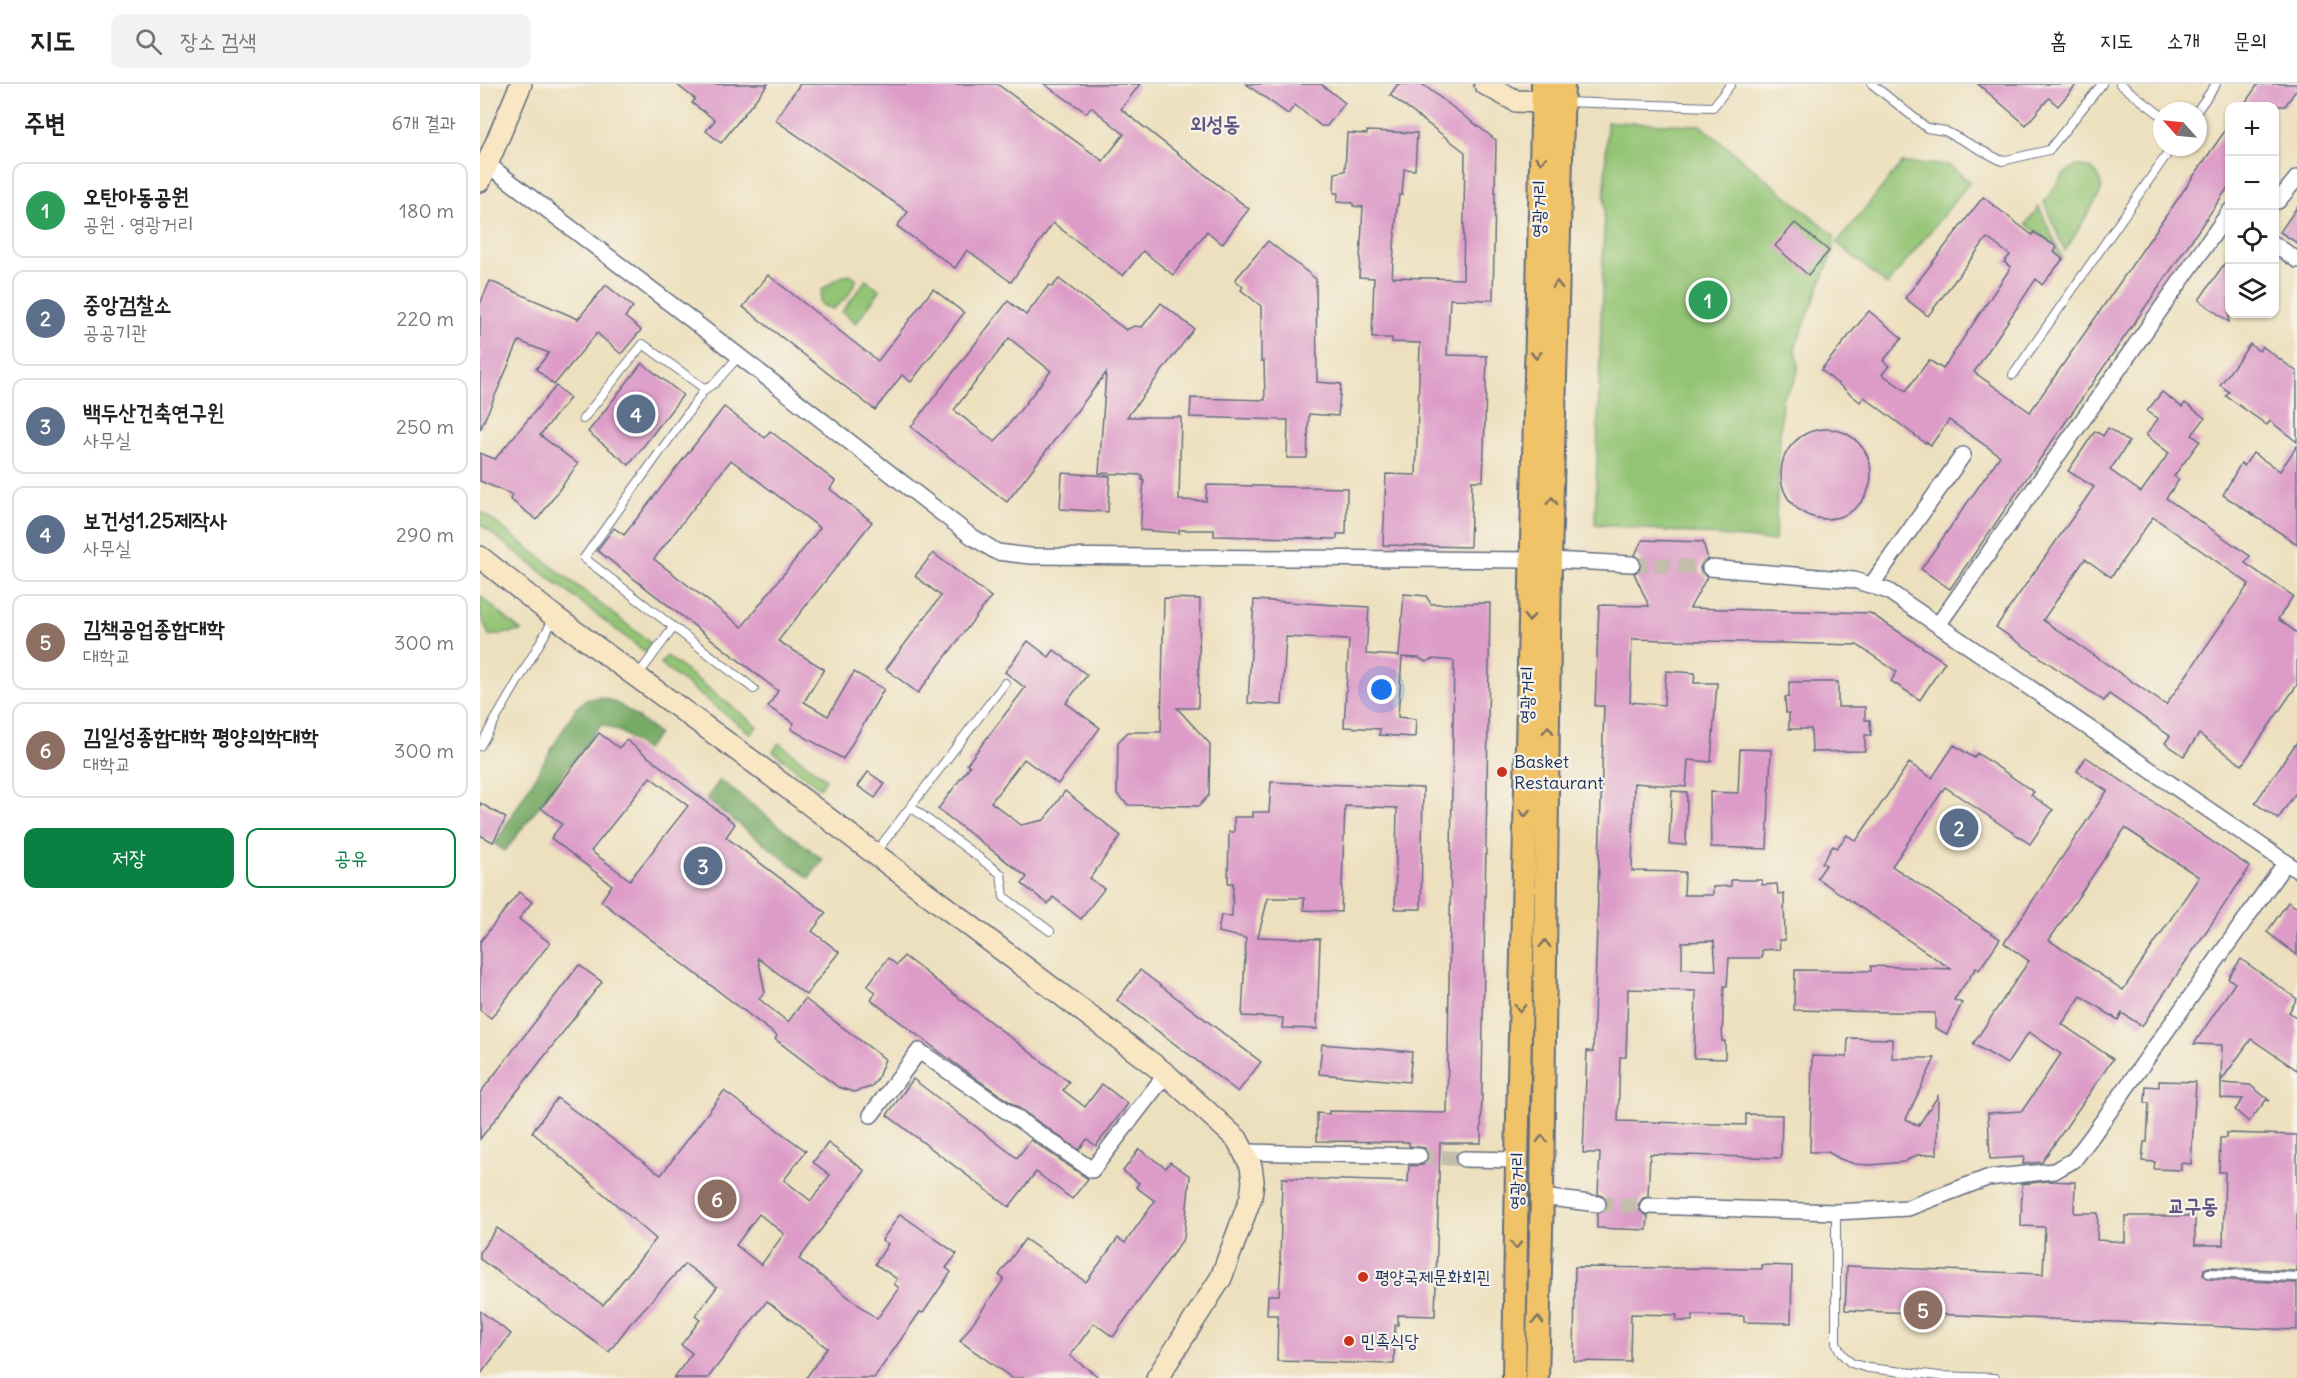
<!DOCTYPE html>
<html lang="ko">
<meta charset="utf-8">
<style>
body{margin:0;font-family:Delius,"Poor Story",sans-serif;background:#f2f2f2;color:#202124}
.controls{position:absolute;right:18px;top:18px;display:grid;overflow:hidden;border-radius:12px;box-shadow:0 2px 4px #0004}
.controls button{width:54px;height:54px;display:grid;place-items:center;padding:0;border:0;border-bottom:2px solid #e0e0e0;background:#fff;color:#202124;font:30px sans-serif}
.compass{position:absolute;left:1673px;top:18px;width:54px;height:54px;border-radius:50%;background:#fff;box-shadow:0 2px 4px #0004;rotate:297deg}
.you{position:absolute;left:902px;top:606px;width:21px;height:21px;margin:-15px;border:4px solid #fff;border-radius:50%;background:#1a73e8;box-shadow:0 0 0 9px #1a73e833}
.badge{display:grid;place-items:center;width:39px;height:39px;border-radius:50%;background:#0b8043;color:#fff;font-size:20px;font-weight:700}
.pin{position:absolute;translate:-50% -50%;border:3px solid #fff;box-shadow:0 2px 6px #0006}
.list{margin:0;padding:0;list-style:none}
h2{display:flex;justify-content:space-between;align-items:center;height:78px;margin:0;padding:0 24px;font-size:26px}
h2 small{font-size:20px;font-weight:400;color:#757577}
.list li{display:grid;grid-template-columns:39px 1fr auto;gap:18px;align-items:center;box-sizing:border-box;height:96px;margin:0 12px 12px;padding:0 12px;border:2px solid #e0e0e0;border-radius:12px}
.list b{display:block;font-size:22px;white-space:nowrap}
.list p{margin:0;font-size:20px;white-space:nowrap;color:#757577}
.list em{font-size:20px;font-style:normal;color:#757577}
.actions{display:flex;gap:12px;padding:18px 24px}
.actions a{flex:1;padding:14px 0;border:2px solid #0b8043;border-radius:12px;text-align:center;font-size:21px;color:#0b8043}
.actions .main{background:#0b8043;color:#fff}
.icon{flex:none;width:33px;height:33px;fill:none;stroke:currentColor;stroke-width:2;stroke-linecap:round;stroke-linejoin:round}
.map{position:relative;flex:none;width:1817px;height:1294px;overflow:hidden}
header{display:flex;align-items:center;gap:36px;box-sizing:border-box;height:84px;padding:0 30px;background:#fff;border-bottom:2px solid #e0e0e0}
header strong{font-size:28px}
nav{display:flex;gap:33px;margin-inline-start:auto;font-size:21px}
.search{width:420px;height:54px;background:#f2f2f2;display:flex;align-items:center;gap:15px;box-sizing:border-box;padding:0 21px;border-radius:12px;color:#757577;font-size:22px}
main{display:flex}
aside{flex:1;background:#fff}
.map>svg:first-child{display:block}
.green{fill:#93c473;stroke:#577a68;stroke-width:1.5}
.forest{fill:#76aa65;stroke:#486c62;stroke-width:1.5}
.building{fill:#dd9cc8;fill-rule:evenodd}
.lines{fill:none;stroke-linecap:round;stroke-linejoin:round}
.street-tunnel{stroke:#c3bdab;stroke-width:15;stroke-dasharray:15 8;stroke-linecap:butt}
.lane-casing{stroke:#646d80;stroke-width:10}
.street-casing{stroke:#646d80;stroke-width:18}
.secondary-casing{stroke:#646d80;stroke-width:24}
.primary-casing{stroke:#646d80;stroke-width:26}
.lane{stroke:#fff;stroke-width:8}
.street{stroke:#fff;stroke-width:15}
.secondary{stroke:#f9e7c3;stroke-width:21}
.primary{stroke:#f0c369;stroke-width:22}
.oneway{stroke:#7b7263}
.poi-dot{fill:#c8321e;stroke:#f7f3e8;stroke-width:2}
.labels{text-anchor:middle;stroke-width:4.5;stroke-linejoin:round;paint-order:stroke}
.street-label{font-size:18px;fill:#1b2f5e;stroke:#f7f3e8}
.poi-label{font-size:18px;fill:#1b2f5e;stroke:#f7f3e8;text-anchor:start}
.quarter-label{font-size:21px;font-weight:bold;fill:#5f5583;stroke:#f7f3e8}
</style>
<header>
<strong>지도</strong>
<div class="search"><svg class="icon" aria-label="search" viewBox="0 0 24 24"><circle cx="10" cy="10" r="6"/><path d="M15 15l6 6"/></svg>장소 검색</div>
<nav><a>홈</a><a>지도</a><a>소개</a><a>문의</a></nav>
</header>
<main>
<aside>
<h2>주변<small>6개 결과</small></h2>
<ul class="list">
<li><span class="badge" style="background:#2e9e5b">1</span><div><b>오탄아동공원</b><p>공원 · 영광거리</p></div><em>180 m</em></li>
<li><span class="badge" style="background:#5c6f8a">2</span><div><b>중앙검찰소</b><p>공공기관</p></div><em>220 m</em></li>
<li><span class="badge" style="background:#5c6f8a">3</span><div><b>백두산건축연구윈</b><p>사무실</p></div><em>250 m</em></li>
<li><span class="badge" style="background:#5c6f8a">4</span><div><b>보건성1.25제작사</b><p>사무실</p></div><em>290 m</em></li>
<li><span class="badge" style="background:#8d6e63">5</span><div><b>김책공업종합대학</b><p>대학교</p></div><em>300 m</em></li>
<li><span class="badge" style="background:#8d6e63">6</span><div><b>김일성종합대학 평양의학대학</b><p>대학교</p></div><em>300 m</em></li>
</ul>
<div class="actions"><a class="main">저장</a><a>공유</a></div>
</aside>
<div class="map">
<svg width="1817" height="1294" viewBox="0 0 1817 1294">
<rect width="100%" height="100%" fill="#f7f3e8"/>
<filter id="ink" filterUnits="userSpaceOnUse"><feTurbulence type="fractalNoise" baseFrequency=".0167" numOctaves="2"/><feDisplacementMap in="SourceGraphic" scale="12" xChannelSelector="R" yChannelSelector="G"/><feConvolveMatrix kernelMatrix="1 2 1 2 8 2 1 2 1" color-interpolation-filters="sRGB"/></filter>
<filter id="wash" filterUnits="userSpaceOnUse"><feTurbulence type="fractalNoise" baseFrequency=".008" numOctaves="4" result="noise"/><feDisplacementMap in="SourceGraphic" scale="24" xChannelSelector="R" yChannelSelector="G"/><feGaussianBlur stdDeviation="1.35" result="paint"/><feColorMatrix in="noise" values="0 0 0 0 0 0 0 0 0 0 0 0 0 0 0 0 0 1.4 0 .05"/><feComposite in="paint" operator="in"/></filter>
<g filter="url(#wash)">
<rect width="100%" height="100%" fill="#ede0be"/>
<g class="green">
<path d="M1127 38 1220 41 1354 151 1353 168 1315 264C1321 285 1319 297 1302 313L1295 457 1115 440Z"/>
<polygon points="1422,79 1468,81 1490,98 1407,201 1357,159"/>
<path d="M1595 82C1612 80 1623 91 1621 108L1585 167 1564 118 1583 91Z"/>
<polygon points="1559,123 1583,175 1574,168 1577,163 1546,140"/>
<polygon points="369,190 376,194 376,197 367,213 353,225 344,222 340,218 342,206 355,196"/>
<polygon points="386,196 400,206 376,239 362,228"/>
<polygon points="2,428 172,560 165,568 0,440 0,431"/>
<polygon points="0,512 41,547 9,552 0,529"/>
<polygon points="187,572 277,642 271,650 180,580"/>
<polygon points="299,659 346,695 340,704 293,667"/>
</g>
<g class="forest">
<path d="M119 613C142 618 159 635 178 650L165 666 141 648 121 640 25 767 15 760 96 624 106 616Z"/>
<polygon points="240,696 343,776 329,794 226,715"/>
</g>
<g id="blocks">
<g class="building">
<polygon points="196,0 288,0 241,59 226,47 235,36 212,19 215,15"/>
<polygon points="320,0 517,0 623,77 644,50 611,23 607,29 564,0 660,0 641,25 769,125 742,160 727,147 693,191 663,167 643,192 573,139 531,198 487,166 475,184 417,142 428,128 295,36"/>
<polygon points="766,0 841,0 865,19 847,42 841,42 815,21 808,30"/>
<polygon points="918,0 942,0 1016,56 1013,216 970,215 967,271 1007,272 1003,397 992,397 990,463 903,461 906,390 936,391 940,259 912,258 912,254 892,254 894,194 879,193 883,123 873,122 873,119 857,118 858,109 854,109 855,89 865,87 867,49 887,50 887,47 937,49 935,86 924,85 922,111 919,111 918,121 917,121 912,193 983,195 985,68 910,11"/>
<polygon points="1498,0 1597,0 1578,22 1569,14 1546,41"/>
<polygon points="1778,0 1817,0 1817,5 1805,22 1763,22"/>
<polygon points="1749,41 1749,102 1470,505 1441,485 1520,372 1469,336 1451,361 1446,358 1445,359 1384,313 1380,318 1341,286 1389,227 1422,254 1403,277 1409,282 1402,290 1426,307 1449,276 1463,285 1531,183 1524,178 1530,171 1507,154 1448,232 1425,214 1503,113 1552,151 1554,148 1577,163 1574,168 1583,175 1562,201 1556,195 1494,288 1550,328"/>
<polygon points="1817,123 1817,159 1800,148"/>
<polygon points="1315,139 1349,167 1328,191 1295,162"/>
<polygon points="788,157 836,195 837,298 861,300 858,332 829,330 827,374 807,374 808,336 710,333 711,314 785,316 784,277 781,277 781,222 761,206 763,203 755,196"/>
<polygon points="1749,173 1749,238 1719,216"/>
<polygon points="288,191 398,277 453,205 484,229 431,298 422,291 395,326 263,223"/>
<path d="M579 195 646 246 654 242 662 243 681 219 714 245 647 333H701L699 416 726 417 727 401 867 404 866 450H857V455L734 452V446H699V449L660 446 664 396H662V391L619 389 626 289 527 418 431 343 528 217 546 231 569 201 572 203ZM529 254 571 287 515 358 474 326Z"/>
<polygon points="10,197 98,235 126,201 153,223 145,233 161,246 141,270 117,249 74,301 56,285 69,269 39,257 0,346 0,220"/>
<polygon points="1770,260 1779,267 1782,262 1817,288 1817,358 1790,337 1787,341 1746,312 1749,308 1740,301"/>
<polygon points="162,279 203,311 149,381 108,348"/>
<polygon points="76,302 90,314 60,351 98,380 57,436 30,415 33,411 0,397 0,369 15,375"/>
<path d="M1682 308 1702 323 1705 319 1725 334 1712 351 1720 357 1694 392 1699 396 1686 414 1770 472 1765 479 1813 512 1798 535 1817 549V601L1762 681 1719 650 1704 672 1685 659 1690 652 1629 610 1624 617 1516 543 1614 403 1588 387 1615 347 1623 352 1628 344 1649 358 1630 386 1661 408 1689 369 1666 351 1678 335 1667 327ZM1673 433 1769 500 1686 621 1563 536 1605 475 1631 493Z"/>
<path d="M244 323 285 354 290 347 355 397 350 405 392 438 298 557 344 585 324 618 348 632 374 588 404 605 363 675 311 645 314 639 288 623 298 607 117 466 134 444 144 451ZM251 376 340 444 262 543 174 475Z"/>
<circle cx="1346" cy="390" r="45"/>
<polygon points="1817,362 1817,460 1743,411 1761,379 1764,382 1773,369 1800,387"/>
<polygon points="582,389 630,392 628,428 580,425"/>
<path d="M1162 456 1223 458 1228 475 1222 478 1220 484 1221 489 1227 493 1210 524 1390 529 1465 578 1440 616 1411 597 1417 588 1377 561 1152 555 1150 618 1184 621 1186 587 1215 589 1214 599H1237L1231 678 1208 676 1206 703 1154 699 1152 787 1205 788 1204 811H1233V803L1251 802V796H1282V801L1297 800 1298 810H1304L1305 856H1299L1300 865 1282 866V874H1249L1247 902H1244L1242 957H1245V975L1214 974 1216 907 1148 905 1146 973H1140L1138 1037 1266 1041V1030L1302 1031 1301 1074 1170 1070 1168 1112 1163 1114 1158 1121 1160 1127 1168 1132 1167 1146 1117 1144V1130L1125 1126 1128 1121 1124 1113 1118 1110 1120 1069H1103L1107 967 1113 968 1124 622H1115L1119 521 1169 522 1154 489 1160 486 1162 481 1160 475 1155 471ZM1234 857 1236 886 1202 885V858Z"/>
<polygon points="453,469 511,513 438,609 406,585 461,512 435,492"/>
<polygon points="924,510 946,512 951,520 1010,519 1001,1059 960,1059 955,1232 918,1231 918,1241 915,1241 914,1280 797,1277 798,1231 787,1231 788,1211 799,1211 801,1179 800,1179 802,1094 928,1098 929,1082 943,1081 949,1073 945,1064 929,1062 929,1058 837,1057 837,1029 849,1030 849,1027 967,1029 974,577 953,575 946,578 939,574 922,573 918,633 936,635 935,653 899,651 900,645 864,643 869,556 806,553 802,621 768,619 774,516 889,523 886,570 919,572"/>
<polygon points="684,514 720,515 718,624 697,624 730,660 729,711 719,722 648,721 637,710 638,658 648,648 681,648"/>
<polygon points="548,557 569,573 574,566 607,591 586,619 620,644 578,700 544,675 511,718 541,741 564,736 585,707 641,752 610,794 624,805 601,835 573,813 568,820 542,800 547,793 458,725 490,682 487,680 545,604 525,588"/>
<polygon points="1309,598 1358,598 1358,623 1385,623 1385,636 1390,636 1391,651 1385,651 1385,667 1332,668 1331,645 1309,645 1309,629 1306,629 1305,613 1309,613"/>
<path d="M119 649 139 664 146 656 255 740 246 753 346 829 332 847 359 868 326 911 278 874 285 908 279 915 308 938 325 915 405 975 397 996 391 1003 374 1008 358 1003 295 955 297 952 121 817 132 801 71 754 82 740 61 724ZM170 693 208 722 150 796 111 767Z"/>
<polygon points="1817,658 1817,707 1798,735 1775,719"/>
<polygon points="1474,661 1494,674 1497,669 1554,708 1551,711 1573,726 1550,760 1465,703 1412,782 1520,855 1499,886 1496,884 1474,916 1482,919 1467,950 1455,944 1455,929 1314,926 1315,886 1391,887 1391,882 1471,885 1337,794 1346,781 1342,779 1353,762 1357,764 1367,751 1376,757 1429,679 1452,694"/>
<polygon points="1260,665 1291,666 1287,765 1231,763 1230,708 1258,709"/>
<path d="M1606 673 1770 783 1662 942 1642 929 1638 936 1601 912 1582 940 1633 975 1562 1078 1543 1080 1544 1073 1510 1075 1508 1029 1542 1027 1581 970 1549 948 1527 980 1493 960 1549 877 1524 859 1627 707 1597 687ZM1645 744 1719 793 1643 906 1569 856Z"/>
<polygon points="388,688 405,700 395,714 378,702"/>
<polygon points="791,698 943,704 941,825 915,825 917,724 865,722 861,828 824,826 824,814 788,814 778,853 840,855 837,945 802,944 803,934 762,932 766,854 738,848 741,831 752,833 753,799 748,799 749,748 754,748 754,733 773,733 773,728 789,728"/>
<polygon points="1192,707 1207,708 1206,761 1189,760"/>
<polygon points="0,719 26,734 13,758 0,751"/>
<polygon points="39,808 52,818 39,835 70,859 11,934 0,926 0,858"/>
<polygon points="1808,818 1817,824 1817,871 1787,848"/>
<polygon points="424,872 589,998 583,1006 605,1023 622,1000 648,1020 616,1062 607,1055 599,1066 481,984 391,916 396,908 387,902 408,874 417,881"/>
<polygon points="1761,875 1817,915 1809,928 1817,934 1817,986 1771,955 1741,997 1742,961 1714,960 1755,899 1748,894"/>
<polygon points="99,881 122,898 0,1055 0,1009"/>
<polygon points="660,886 781,978 758,1008 637,916"/>
<polygon points="1368,954 1412,955 1412,974 1455,974 1426,1035 1438,1042 1458,1012 1457,1070 1437,1071 1424,1078 1390,1081 1375,1080 1360,1075 1348,1068 1330,1068 1332,972 1367,973"/>
<polygon points="842,960 932,968 929,998 839,990"/>
<polygon points="433,995 537,1074 551,1056 608,1095 592,1115 556,1088 529,1123 407,1031"/>
<polygon points="1679,997 1716,998 1711,1080 1701,1079 1701,1086 1674,1085 1675,1078 1662,1077 1664,1058 1667,1058 1669,1019 1665,1019 1666,1002 1679,1003"/>
<polygon points="1741,999 1770,1001 1790,1017 1786,1016 1769,1038 1755,1026 1763,1015 1741,1014"/>
<path d="M244 1007 326 1067 304 1096 331 1117 350 1091 333 1078 348 1059 385 1087 319 1175 397 1235 419 1204 414 1200 417 1195 395 1180 408 1160 402 1156 420 1130 477 1170 466 1184 471 1188 443 1229 440 1228 394 1294H326L347 1264 287 1217 228 1294H194L212 1269 201 1261 220 1236 215 1232 237 1203 205 1180 150 1240 129 1268 0 1175V1168L17 1144 123 1221 176 1155 52 1048 77 1014 181 1091ZM279 1130 304 1150 281 1181 256 1161Z"/>
<polygon points="1746,1049 1817,1051 1817,1187 1729,1183 1724,1185 1723,1191 1729,1195 1817,1199 1817,1246 1365,1226 1367,1182 1563,1190 1565,1143 1541,1142 1542,1100 1568,1097 1595,1098 1594,1129 1618,1129 1617,1156 1645,1158 1645,1132 1715,1132 1715,1161 1743,1161 1745,1088 1739,1088 1740,1054 1746,1054"/>
<polygon points="659,1065 686,1084 690,1078 710,1092 704,1154 633,1253 614,1239 590,1272 620,1294 532,1294 480,1257 524,1195 519,1191 545,1155 606,1198 638,1154 645,1159 675,1117 656,1103 659,1099 643,1087"/>
<polygon points="1282,1181 1312,1182 1311,1239 1264,1238 1264,1232 1213,1231 1212,1237 1196,1237 1197,1231 1151,1230 1150,1278 1094,1277 1095,1183 1282,1185"/>
<polygon points="0,1227 31,1250 0,1291"/>
</g>
</g>
</g>
<g filter="url(#ink)">
<use href="#blocks" fill-opacity="0" stroke="#646d80" stroke-width="1.5"/>
<g class="lines">
<g class="street-tunnel">
<polyline points="1152,480 1230,484"/>
<polyline points="939,1072 984,1075"/>
<polyline points="1118,1120 1168,1122"/>
</g>
<g class="lane-casing">
<g id="lane">
<polyline points="1392,0 1447,44 1465,47 1522,77 1569,66 1622,0"/>
<polyline points="1640,0 1682,32"/>
<polyline points="1083,18 1233,23 1251,0"/>
<polyline points="1717,27 1736,0"/>
<polyline points="1533,291 1692,63"/>
<polyline points="225,305 235,299 259,272"/>
<polyline points="103,335 163,260 225,305 104,474 274,605"/>
<polyline points="158,591 193,544"/>
<polyline points="0,662 75,533"/>
<polyline points="431,723 521,790 524,813 570,847"/>
<polyline points="396,768 525,599"/>
<polyline points="1356,1128 1356,1258 1361,1269 1371,1279 1388,1284 1460,1292 1515,1294"/>
<polyline points="1729,1189 1817,1193"/>
</g>
</g>
<g class="street-casing">
<g id="street">
<polyline points="7,80 259,272 491,452 517,468 550,472 1050,476"/>
<polyline points="1794,118 1798,117 1817,94"/>
<polyline points="1794,160 1817,176"/>
<polyline points="1070,476 1152,480"/>
<polyline points="1230,484 1374,496 1408,507 1817,786"/>
<polyline points="1392,500 1483,371"/>
<polyline points="1458,541 1750,127"/>
<polyline points="391,1031 439,967 612,1086 686,990"/>
<polyline points="765,1068 939,1072"/>
<polyline points="984,1075 1037,1076"/>
<polyline points="1062,1113 1118,1120"/>
<polyline points="1168,1122 1356,1128 1428,1124 1507,1094 1574,1087 1594,1076 1612,1052 1806,778"/>
</g>
</g>
<g class="secondary-casing">
<g id="secondary">
<polyline points="1005,0 1036,17 1062,18"/>
<polyline points="0,97 41,0"/>
<polyline points="0,473 75,533 272,677 686,990 757,1055 771,1082 773,1097 771,1113 741,1194 677,1294"/>
</g>
</g>
<g class="primary-casing">
<g id="primary">
<polyline points="1034,1294 1037,1076 1063,0"/>
<polyline points="1057,1294 1062,1113 1070,476 1083,0"/>
</g>
</g>
<use href="#lane" class="lane"/>
<use href="#street" class="street"/>
<use href="#secondary" class="secondary"/>
<use href="#primary" class="primary"/>
</g>
<defs><path id="oneway-chevron" d="M-2-3.5L2.5 0L-2 3.5" fill="none" stroke-width="1.6" stroke-linecap="round" stroke-linejoin="round" transform="scale(1.5)"/></defs>
<g class="oneway">
<use href="#oneway-chevron" transform="translate(1061 76) rotate(91)"/>
<use href="#oneway-chevron" transform="translate(1077 201) rotate(-89)"/>
<use href="#oneway-chevron" transform="translate(1056 271) rotate(91)"/>
<use href="#oneway-chevron" transform="translate(1072 417) rotate(-89)"/>
<use href="#oneway-chevron" transform="translate(1049 534) rotate(91)"/>
<use href="#oneway-chevron" transform="translate(1068 646) rotate(-89)"/>
<use href="#oneway-chevron" transform="translate(1045 729) rotate(91)"/>
<use href="#oneway-chevron" transform="translate(1065 860) rotate(-89)"/>
<use href="#oneway-chevron" transform="translate(1040 924) rotate(91)"/>
<use href="#oneway-chevron" transform="translate(1062 1055) rotate(-89)"/>
<use href="#oneway-chevron" transform="translate(1036 1161) rotate(91)"/>
<use href="#oneway-chevron" transform="translate(1058 1236) rotate(-88)"/>
</g>
</g>
<g class="poi-dot">
<circle cx="1022" cy="688" r="6"/>
<circle cx="883" cy="1193" r="6"/>
<circle cx="869" cy="1257" r="6"/>
</g>
<g class="labels">
<g class="street-label">
<text transform="translate(1059 125) rotate(-89)" y="6">영광거리</text>
<text transform="translate(1047 611) rotate(-89)" y="6">영광거리</text>
<text transform="translate(1037 1097) rotate(-89)" y="6">영광거리</text>
</g>
<g class="poi-label">
<text x="1034" y="684">Basket<tspan x="1034" dy="21">Restaurant</tspan></text>
<text x="895" y="1199">평양국제문화회괸</text>
<text x="881" y="1263">민족식당</text>
</g>
<g class="quarter-label">
<text x="735" y="47">외성동</text>
<text x="1713" y="1129">교구동</text>
</g>
</g>
</svg>
<div class="controls">
<button>+</button>
<button>−</button>
<button><svg class="icon" aria-label="locate" viewBox="0 0 24 24"><circle cx="12" cy="12" r="6"/><path d="M12 2v4M12 18v4M2 12h4M18 12h4"/></svg></button>
<button><svg class="icon" aria-label="layers" viewBox="0 0 24 24"><path d="M12 4l9 5-9 5-9-5zM3 14l9 5 9-5"/></svg></button>
</div>
<svg class="compass" viewBox="-18 -18 36 36"><path d="M0-13l5 13h-10z" fill="#e53935"/><path d="M0 13l5-13h-10z" fill="#757577"/></svg>
<div class="you"></div>
<div class="pin badge" style="left:1228px;top:216px;background:#2e9e5b">1</div>
<div class="pin badge" style="left:1479px;top:744px;background:#5c6f8a">2</div>
<div class="pin badge" style="left:223px;top:782px;background:#5c6f8a">3</div>
<div class="pin badge" style="left:156px;top:330px;background:#5c6f8a">4</div>
<div class="pin badge" style="left:1443px;top:1226px;background:#8d6e63">5</div>
<div class="pin badge" style="left:237px;top:1115px;background:#8d6e63">6</div>
</div>
</main>
